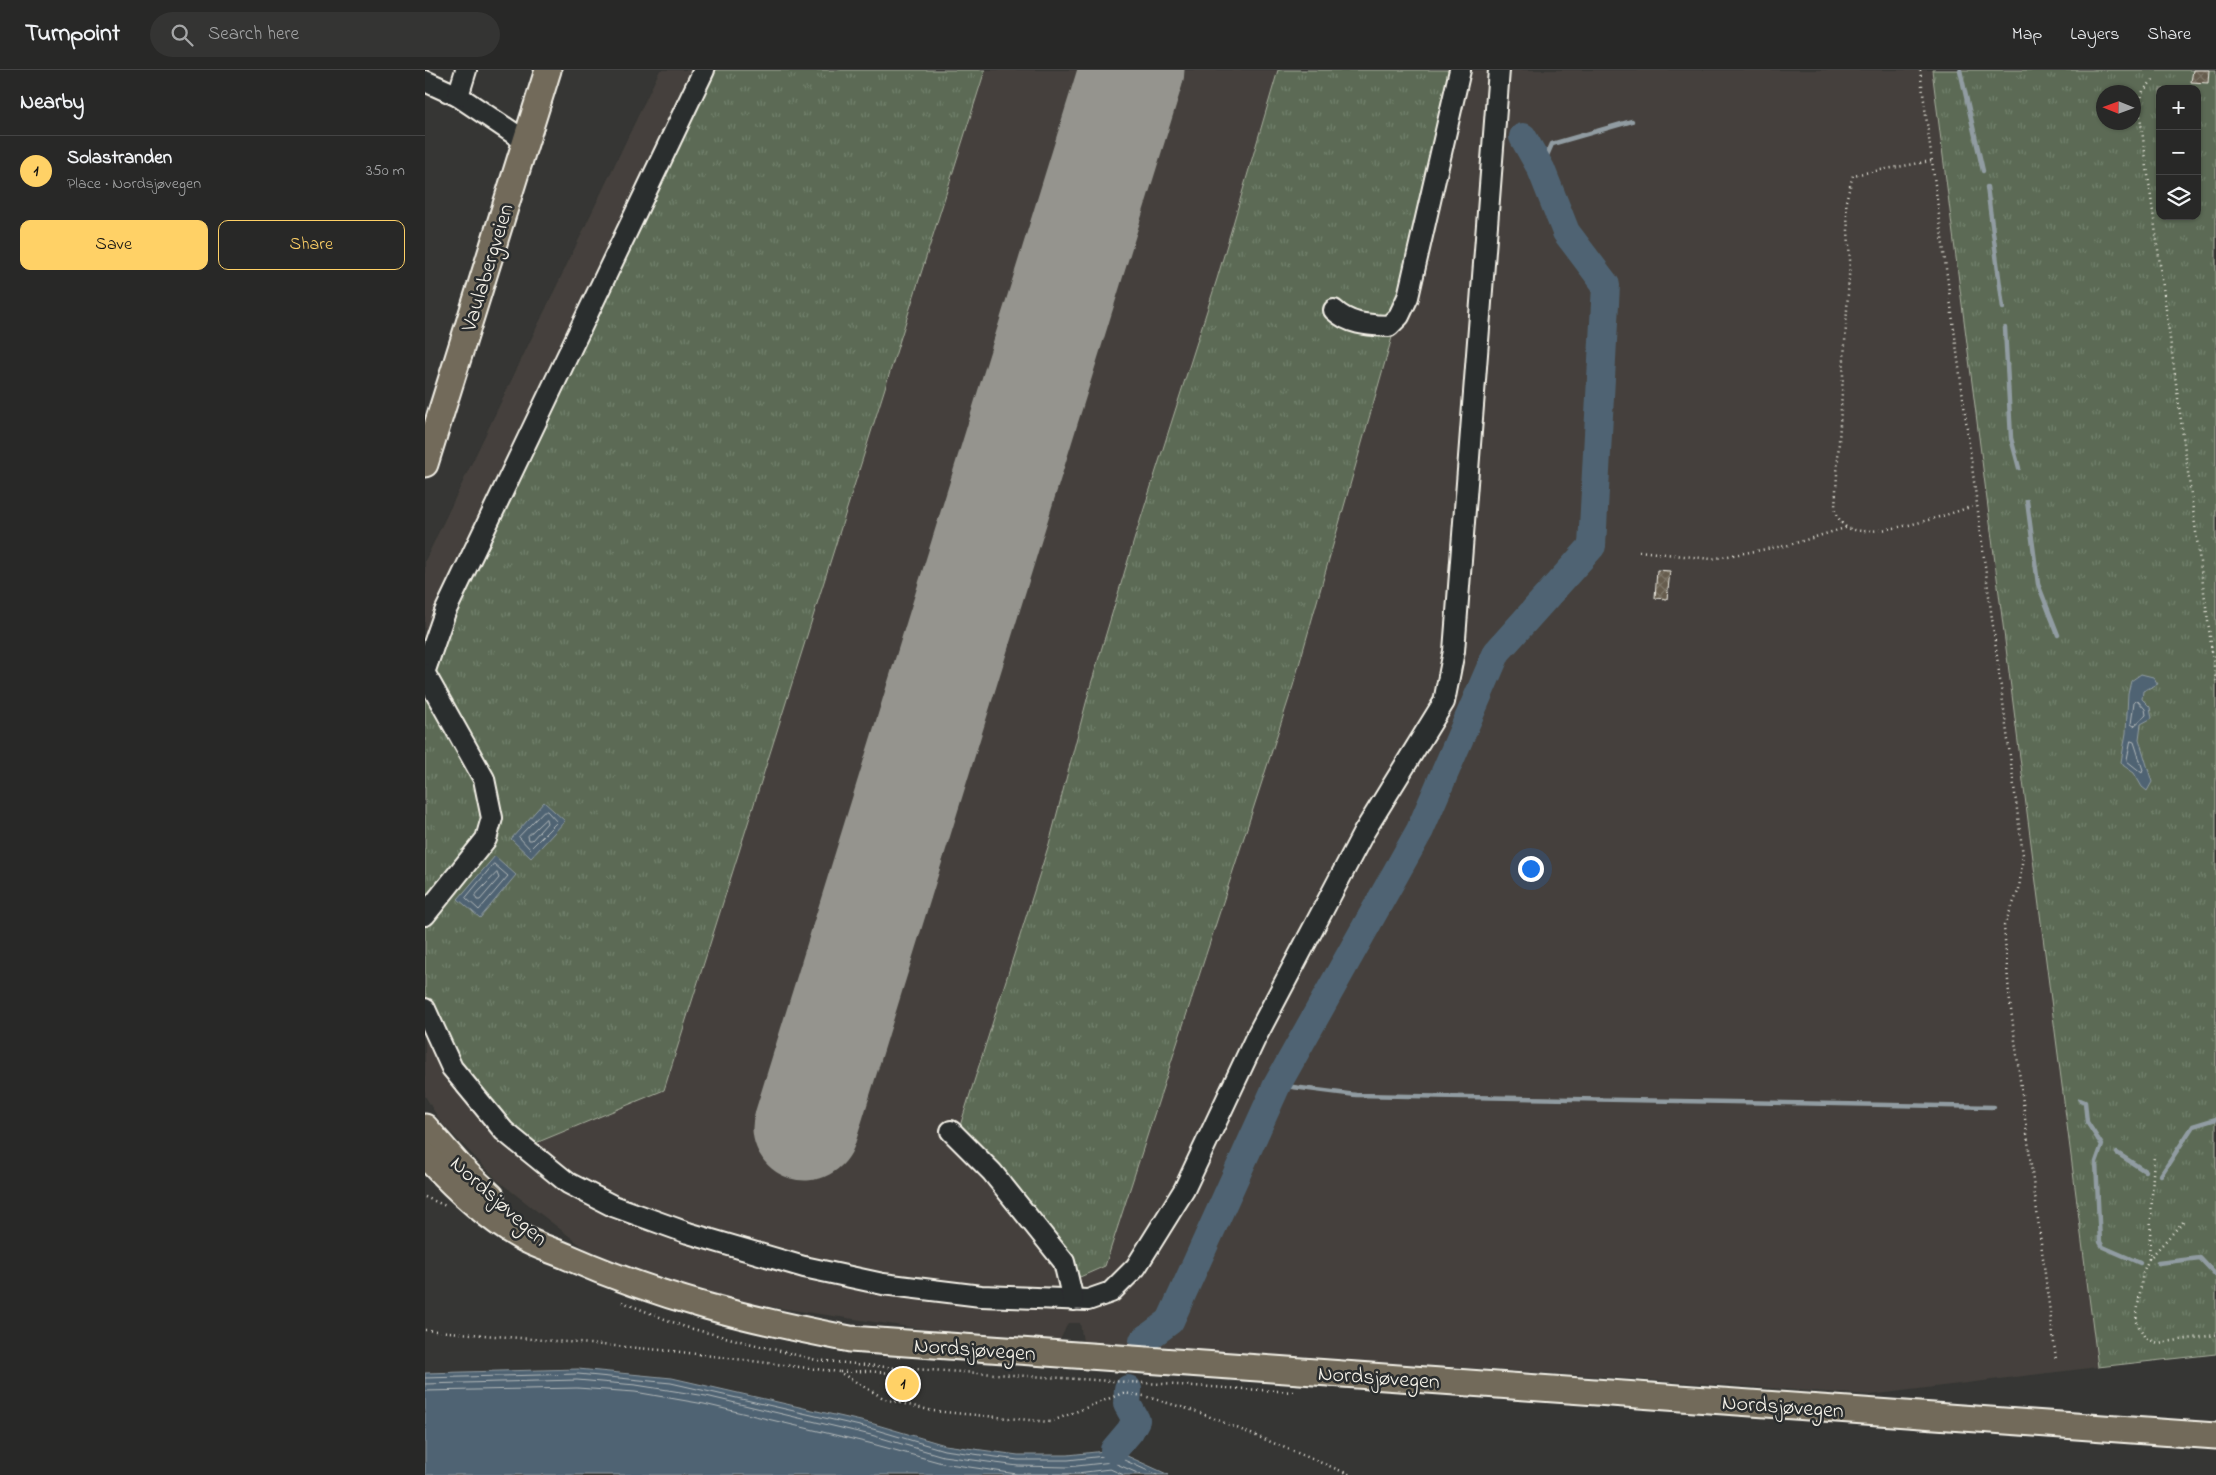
<!DOCTYPE html>
<meta charset="utf-8">
<style>
body{margin:0;font-family:"Indie Flower",sans-serif;background:#343433;color:#f1f3f6}
.controls{position:absolute;right:15px;top:15px;display:grid;overflow:hidden;border-radius:10px;box-shadow:0 1px 4px #0004}
.controls button{width:45px;height:45px;display:grid;place-items:center;padding:0;border:0;border-bottom:1px solid #444;background:#282827;color:#f1f3f6;font:25px sans-serif}
.compass{position:absolute;left:1671px;top:15px;width:45px;height:45px;border-radius:50%;background:#282827;box-shadow:0 1px 4px #0004;rotate:271deg}
.you{position:absolute;left:1105px;top:798px;width:18px;height:18px;margin:-12px;border:4px solid #fff;border-radius:50%;background:#1a73e8;box-shadow:0 0 0 8px #1a73e833}
.badge{display:grid;place-items:center;width:32px;height:32px;border-radius:50%;background:#ffd166;color:#111;font-size:16px;font-weight:700}
.pin{position:absolute;translate:-50% -50%;border:2px solid #fff;box-shadow:0 1px 5px #0006}
.list{margin:0;padding:0;list-style:none}
h2{display:flex;justify-content:space-between;align-items:center;height:65px;margin:0;padding:0 20px;font-size:21px}
h2 small{font-size:16px;font-weight:400;color:#a5a6a7}
.list li{display:grid;grid-template-columns:32px 1fr auto;gap:15px;align-items:center;box-sizing:border-box;height:70px;padding:0 20px;border-top:1px solid #444}
.list b{display:block;font-size:19px;white-space:nowrap}
.list p{margin:0;font-size:16px;white-space:nowrap;color:#a5a6a7}
.list em{font-size:16px;font-style:normal;color:#a5a6a7}
.actions{display:flex;gap:10px;padding:15px 20px}
.actions a{flex:1;padding:11px 0;border:1px solid #ffd166;border-radius:10px;text-align:center;font-size:18px;color:#ffd166}
.actions .main{background:#ffd166;color:#111}
.icon{flex:none;width:28px;height:28px;fill:none;stroke:currentColor;stroke-width:2;stroke-linecap:round;stroke-linejoin:round}
.map{position:relative;flex:none;width:1791px;height:1405px;overflow:hidden}
header{display:flex;align-items:center;gap:30px;box-sizing:border-box;height:70px;padding:0 25px;background:#282827;border-bottom:1px solid #444}
header strong{font-size:24px}
nav{display:flex;gap:28px;margin-inline-start:auto;font-size:18px}
.search{width:350px;height:45px;background:#343433;display:flex;align-items:center;gap:12px;box-sizing:border-box;padding:0 18px;border-radius:28px;color:#a5a6a7;font-size:19px}
main{display:flex}
aside{flex:1;background:#282827}
.map>svg:first-child{display:block}
.built{fill:#44413c}
.grass{fill:url(#grass-tufts);stroke:#a8ae9e;fill-rule:evenodd}
.water{fill:#4f6373;stroke:#919ca2}
.lines{fill:none;stroke-linecap:round;stroke-linejoin:round}
.shore{stroke:#b2b8b9;stroke-width:1}
.stream{stroke:#919ca2;stroke-width:4.5}
.river{stroke:#4f6373;stroke-width:28}
.runway{stroke:#95948e;stroke-width:105}
.building{fill:url(#building-cross-hatch);stroke:#f4f1e8}
.minor-casing{stroke:#f4f1e8;stroke-width:24}
.major-casing{stroke:#f4f1e8;stroke-width:29}
.path{stroke:#f4f1e8;stroke-width:2.5;stroke-dasharray:1 4;stroke-linecap:butt}
.minor{stroke:#2a2d2e;stroke-width:20}
.major{stroke:#726b5a;stroke-width:25}
.labels{text-anchor:middle;stroke-width:5;stroke-linejoin:round;paint-order:stroke}
.street-label{font-size:22px;fill:#f4f1e8;stroke:#2a2d2e}
</style>
<header>
<strong>Turnpoint</strong>
<div class="search"><svg class="icon" aria-label="search" viewBox="0 0 24 24"><circle cx="10" cy="10" r="6"/><path d="M15 15l6 6"/></svg>Search here</div>
<nav><a>Map</a><a>Layers</a><a>Share</a></nav>
</header>
<main>
<aside>
<h2>Nearby<small></small></h2>
<ul class="list">
<li><span class="badge">1</span><div><b>Solastranden</b><p>Place · Nordsjøvegen</p></div><em>350 m</em></li>
</ul>
<div class="actions"><a class="main">Save</a><a>Share</a></div>
</aside>
<div class="map">
<svg width="1791" height="1405" viewBox="0 0 1791 1405">
<defs>
<pattern id="grass-tufts" width="24" height="20" patternUnits="userSpaceOnUse" patternTransform="scale(1.25)"><rect width="24" height="20" fill="#5b6b54"/><path d="M3 7l-1-3M5 7V3M7 7l1-3M15 17l-1-3M17 17v-4M19 17l1-3" fill="none" stroke="#73816d"/></pattern>
<pattern id="building-cross-hatch" width="8" height="8" patternUnits="userSpaceOnUse" patternTransform="scale(1.25)"><rect width="8" height="8" fill="#665c4d"/><path d="M0 0l8 8M0 8l8-8" fill="none" stroke="#7c7467"/></pattern>
</defs>
<rect width="100%" height="100%" fill="#363634"/>
<filter id="ink" filterUnits="userSpaceOnUse"><feTurbulence type="fractalNoise" baseFrequency=".02" numOctaves="2"/><feDisplacementMap in="SourceGraphic" scale="10" xChannelSelector="R" yChannelSelector="G"/><feConvolveMatrix kernelMatrix="1 2 1 2 8 2 1 2 1" color-interpolation-filters="sRGB"/></filter>
<g filter="url(#ink)">
<polygon class="built" points="235,0 1507,0 1673,1297 1445,1325 658,1272 655,1253 643,1253 635,1270 546,1266 312,1232 202,1196 162,1180 72,1110 15,1051 0,1026 0,491"/>
<g class="grass">
<polygon points="286,0 560,0 239,1020 106,1075 50,1017 11,950 0,922 0,619 26,544"/>
<polygon points="853,0 1025,0 977,232 868,616 680,1196 655,1207 632,1173 534,1059 624,774 666,614 710,467 792,209"/>
<path d="M1507 0H1791V1284L1673 1297ZM1735 19H1772V146H1735ZM1678 22H1708V52H1678Z"/>
</g>
<g class="water">
<polygon points="1716,604 1728,607 1733,614 1718,621 1717,629 1725,637 1727,648 1716,654 1714,669 1727,712 1722,721 1717,717 1709,703 1699,696 1696,692 1701,663 1703,623 1706,611"/>
<polygon points="119,732 140,751 106,788 86,769"/>
<polygon points="70,786 91,805 55,848 33,829"/>
<polygon points="153,1299 247,1308 449,1354 520,1375 593,1385 643,1385 689,1380 744,1405 0,1405 0,1303"/>
</g>
<g class="lines">
<g class="shore">
<polygon points="1712,630 1720,639 1721,645 1709,656 1706,654 1709,632"/>
<polygon points="1706,671 1709,672 1718,700 1717,703 1702,691"/>
<polygon points="119,741 122,741 132,752 105,779 94,767"/>
<polygon points="121,749 122,753 107,770 104,770 103,766"/>
<polygon points="69,794 83,806 54,840 41,828"/>
<polygon points="72,803 74,808 55,830 52,830 50,826"/>
<polyline points="0,1308 153,1304 246,1313 448,1359 519,1380 593,1390 643,1390 688,1385 732,1405"/>
<polyline points="0,1314 152,1310 211,1315 281,1326 446,1365 518,1386 593,1396 643,1397 687,1392 717,1405"/>
<polyline points="0,1321 152,1318 210,1322 279,1334 444,1373 517,1393 592,1404 644,1404 685,1399 699,1405"/>
</g>
<g class="stream">
<polyline points="1535,0 1558,101"/>
<polyline points="1116,99 1127,74 1207,51"/>
<polyline points="1562,117 1578,238"/>
<polyline points="1580,258 1586,368 1594,398"/>
<polyline points="1602,431 1613,514 1633,565"/>
<polyline points="852,1015 931,1025 1569,1037"/>
<polyline points="1655,1030 1660,1032 1662,1052 1677,1075 1671,1092 1675,1172 1678,1177 1715,1193"/>
<polyline points="1692,1083 1720,1101"/>
<polyline points="1736,1105 1768,1056 1791,1049"/>
<polyline points="1733,1193 1775,1188 1791,1205"/>
</g>
<g class="river">
<polyline points="718,1271 745,1251 852,1015 995,760 1072,582 1167,476 1181,215 1141,162 1116,99 1098,67"/>
<polyline points="689,1380 705,1361 711,1350 702,1334 703,1319"/>
</g>
<polyline class="runway" points="380,1058 707,0"/>
</g>
<g class="building">
<polygon points="1768,0 1784,0 1783,13 1766,12"/>
<polygon points="1232,500 1245,501 1242,529 1230,528"/>
</g>
<g class="lines">
<g class="minor-casing">
<g id="minor">
<polyline points="0,11 33,26 100,71"/>
<polyline points="33,26 41,0"/>
<path d="M909 240C925 255 944 255 964 256L974 246 983 227 1035 0"/>
<polyline points="0,600 20,542 279,0"/>
<polyline points="0,604 59,709 67,748 61,769 0,845"/>
<polyline points="0,939 27,998 79,1061 143,1113 188,1136 263,1163 379,1197 458,1214 556,1226 663,1230 686,1222 711,1197 759,1120 831,967 939,762 1019,632 1029,581 1074,0"/>
<polyline points="526,1061 567,1102 639,1192 648,1230"/>
</g>
</g>
<g class="major-casing">
<g id="major">
<polyline points="0,394 123,0"/>
<polyline points="0,1057 36,1098 66,1126"/>
<path d="M0 1085C28 1116 58 1145 94 1166 109 1175 127 1180 143 1187 236 1228 326 1250 425 1269L1791 1366"/>
</g>
</g>
<g class="path">
<polyline points="1495,0 1598,785 1594,819 1579,856 1584,924 1631,1289"/>
<polyline points="1728,10 1718,21 1714,38 1791,611"/>
<path d="M1506 91 1428 105 1421 131 1425 190 1410 437C1412 445 1414 452 1421 457 1445 471 1525 444 1551 435"/>
<polyline points="1214,481 1286,489 1364,475 1423,457"/>
<polyline points="0,1127 21,1136"/>
<polyline points="1758,1152 1724,1189 1718,1202 1711,1250 1720,1268 1733,1273 1791,1265"/>
<polyline points="1724,1189 1729,1084"/>
<polyline points="197,1232 260,1257 391,1290 471,1298 869,1322"/>
<polyline points="0,1260 248,1281 414,1302 460,1329 508,1341 625,1352 698,1323 719,1326 773,1342 926,1405"/>
<polyline points="415,1302 441,1301 478,1304 481,1299"/>
</g>
<use href="#minor" class="minor"/>
<use href="#major" class="major"/>
</g>
</g>
<g class="labels">
<g class="street-label">
<text transform="translate(61 197) rotate(-73)" y="8">Vaulabergveien</text>
<text transform="translate(75 1130) rotate(42)" y="8">Nordsjøvegen</text>
<text transform="translate(550 1278) rotate(4)" y="8">Nordsjøvegen</text>
<text transform="translate(954 1306) rotate(4)" y="8">Nordsjøvegen</text>
<text transform="translate(1358 1335) rotate(4)" y="8">Nordsjøvegen</text>
</g>
</g>
</svg>
<div class="controls">
<button>+</button>
<button>−</button>
<button><svg class="icon" aria-label="layers" viewBox="0 0 24 24"><path d="M12 4l9 5-9 5-9-5zM3 14l9 5 9-5"/></svg></button>
</div>
<svg class="compass" viewBox="-18 -18 36 36"><path d="M0-13l5 13h-10z" fill="#e53935"/><path d="M0 13l5-13h-10z" fill="#a5a6a7"/></svg>
<div class="you"></div>
<div class="pin badge" style="left:478px;top:1314px">1</div>
</div>
</main>
